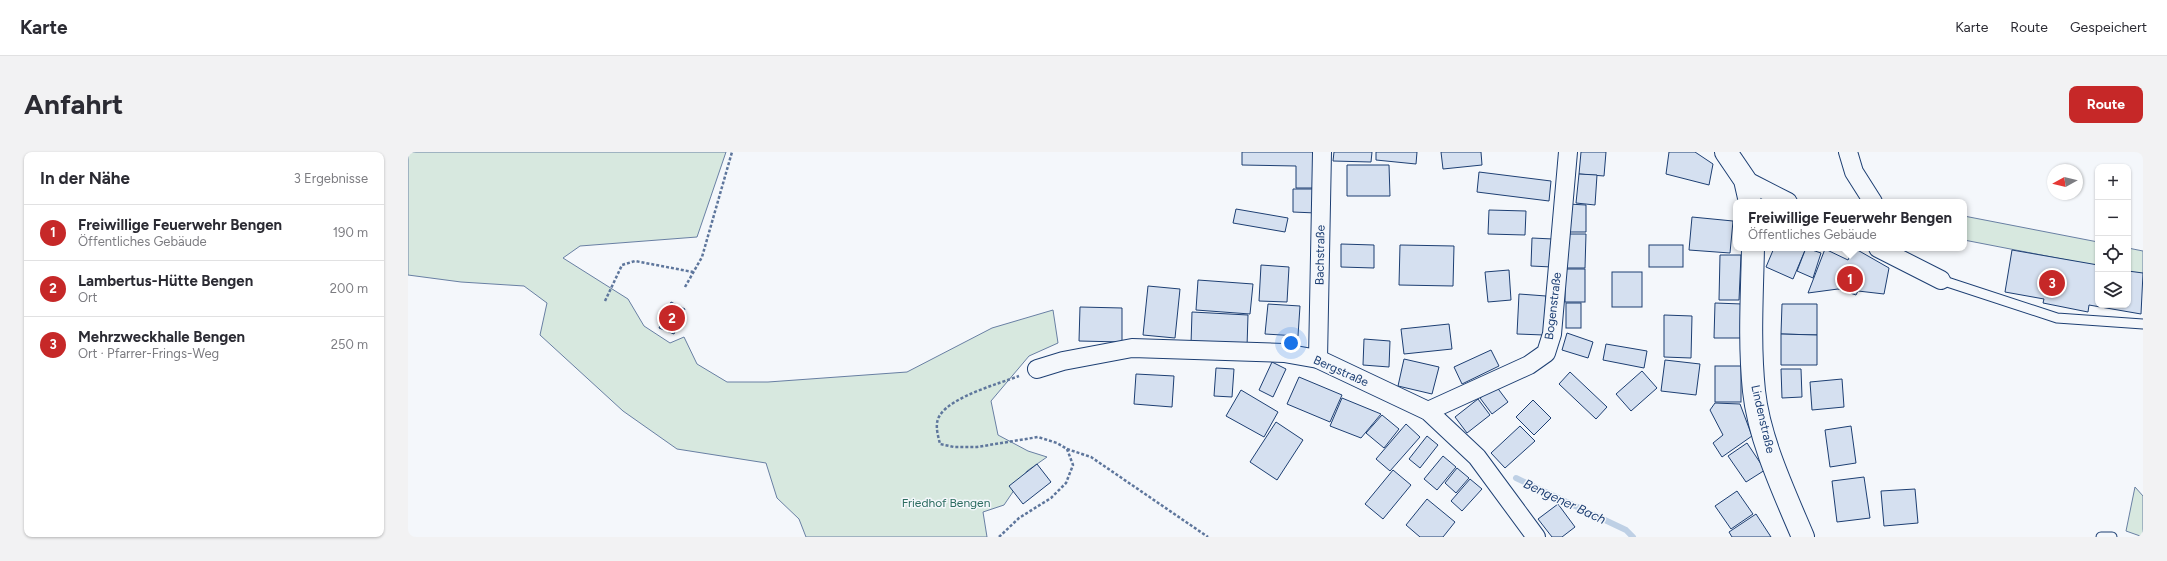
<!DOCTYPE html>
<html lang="de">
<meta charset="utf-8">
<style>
body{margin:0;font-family:Figtree,sans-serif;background:#f2f2f3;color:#2b2b33}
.controls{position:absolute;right:12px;top:12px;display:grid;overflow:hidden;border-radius:8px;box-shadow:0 1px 3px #0004}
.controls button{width:36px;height:36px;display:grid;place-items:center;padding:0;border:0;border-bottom:1px solid #e1e1e2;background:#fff;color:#2b2b33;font:20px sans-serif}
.compass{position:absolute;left:1639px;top:12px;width:36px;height:36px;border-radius:50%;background:#fff;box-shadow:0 1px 3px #0004;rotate:262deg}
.you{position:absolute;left:883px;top:191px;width:14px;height:14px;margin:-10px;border:3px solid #fff;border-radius:50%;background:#1a73e8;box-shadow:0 0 0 6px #1a73e833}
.badge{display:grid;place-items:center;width:26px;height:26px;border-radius:50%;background:#c62828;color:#fff;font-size:13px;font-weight:700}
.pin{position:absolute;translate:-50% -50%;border:2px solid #fff;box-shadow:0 1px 4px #0006}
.popup{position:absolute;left:1325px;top:47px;width:234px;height:52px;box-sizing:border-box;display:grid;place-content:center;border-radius:8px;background:#fff;filter:drop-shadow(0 1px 3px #0005);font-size:13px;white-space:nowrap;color:#7c7c81}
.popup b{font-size:15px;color:#2b2b33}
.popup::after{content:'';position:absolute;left:50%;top:100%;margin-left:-8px;border:8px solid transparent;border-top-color:#fff}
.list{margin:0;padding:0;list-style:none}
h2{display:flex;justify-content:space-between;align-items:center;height:52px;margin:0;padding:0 16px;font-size:17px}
h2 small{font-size:13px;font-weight:400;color:#7c7c81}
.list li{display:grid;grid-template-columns:26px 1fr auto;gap:12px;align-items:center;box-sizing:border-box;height:56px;padding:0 16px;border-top:1px solid #e1e1e2}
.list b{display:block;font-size:15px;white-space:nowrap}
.list p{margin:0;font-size:13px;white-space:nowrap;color:#7c7c81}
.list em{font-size:13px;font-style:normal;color:#7c7c81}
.icon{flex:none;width:22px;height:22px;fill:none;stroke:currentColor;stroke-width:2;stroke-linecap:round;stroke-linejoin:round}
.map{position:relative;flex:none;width:1735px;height:385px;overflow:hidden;border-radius:8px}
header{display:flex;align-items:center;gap:24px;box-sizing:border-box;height:56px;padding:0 20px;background:#fff;border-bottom:1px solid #e1e1e2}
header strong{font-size:19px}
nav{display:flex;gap:22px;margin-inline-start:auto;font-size:14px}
.intro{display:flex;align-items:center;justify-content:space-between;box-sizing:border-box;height:96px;padding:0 24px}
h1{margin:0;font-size:28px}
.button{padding:10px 18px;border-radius:8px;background:#c62828;color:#fff;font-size:14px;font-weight:700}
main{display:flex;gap:24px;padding:0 24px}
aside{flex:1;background:#fff;border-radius:8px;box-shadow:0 1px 3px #0004}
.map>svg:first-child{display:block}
.green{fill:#d7e8df;stroke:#687fa3}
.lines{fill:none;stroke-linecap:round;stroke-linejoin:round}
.stream{stroke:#bed0e5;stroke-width:6}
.building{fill:#d5e0f0;stroke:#1d3f73}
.service-casing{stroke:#1d3f73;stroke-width:11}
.minor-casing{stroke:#1d3f73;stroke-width:20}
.tertiary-casing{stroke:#1d3f73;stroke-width:24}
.path{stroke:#5e769c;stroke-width:2.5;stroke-dasharray:3 2;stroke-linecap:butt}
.service{stroke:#f4f7fb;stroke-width:9}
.minor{stroke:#f4f7fb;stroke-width:18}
.tertiary{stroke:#f4f7fb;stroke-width:22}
.labels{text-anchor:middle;stroke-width:3;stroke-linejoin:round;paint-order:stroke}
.street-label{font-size:12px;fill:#1d3f73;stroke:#f4f7fb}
.park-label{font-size:12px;fill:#2c6c60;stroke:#f4f7fb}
.water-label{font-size:13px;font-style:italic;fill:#1d3f73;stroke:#f4f7fb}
</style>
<header>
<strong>Karte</strong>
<nav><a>Karte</a><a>Route</a><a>Gespeichert</a></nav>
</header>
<div class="intro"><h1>Anfahrt</h1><a class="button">Route</a></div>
<main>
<aside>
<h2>In der Nähe<small>3 Ergebnisse</small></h2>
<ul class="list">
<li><span class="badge">1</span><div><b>Freiwillige Feuerwehr Bengen</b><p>Öffentliches Gebäude</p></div><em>190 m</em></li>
<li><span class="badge">2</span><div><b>Lambertus-Hütte Bengen</b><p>Ort</p></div><em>200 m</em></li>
<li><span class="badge">3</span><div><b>Mehrzweckhalle Bengen</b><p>Ort · Pfarrer-Frings-Weg</p></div><em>250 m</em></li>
</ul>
</aside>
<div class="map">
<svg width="1735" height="385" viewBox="0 0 1735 385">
<rect width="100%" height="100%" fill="#f4f7fb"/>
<g class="green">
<polygon points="0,0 318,0 289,85 172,94 155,106 220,147 236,174 262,191 276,185 289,212 319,230 360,230 499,220 584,176 645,158 650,191 621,204 583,249 590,283 620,299 639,305 619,319 596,353 575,360 579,385 398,385 391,367 369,346 358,311 269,297 215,259 132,183 139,151 116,134 53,130 0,123"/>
<polygon points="1556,64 1690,90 1690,114 1556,88"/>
<polygon points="1720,96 1735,99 1735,123 1720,120"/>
<polygon points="1727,335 1735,344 1735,385 1718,379"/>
</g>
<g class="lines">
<polyline class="stream" points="1108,326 1218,378 1225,385"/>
</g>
<g class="building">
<polygon points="834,0 909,0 908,36 888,36 888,14 834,13"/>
<polygon points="926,0 964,0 963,10 925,9"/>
<polygon points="968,0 1009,0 1008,12 968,8"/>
<polygon points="1033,0 1073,0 1074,13 1035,17"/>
<polygon points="1173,0 1198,0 1196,24 1171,22"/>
<polygon points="1261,0 1287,0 1305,12 1301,33 1258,22"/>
<polygon points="939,13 981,13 982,44 939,44"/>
<polygon points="1071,20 1143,29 1141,49 1069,40"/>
<polygon points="1171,22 1189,23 1187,53 1168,51"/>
<polygon points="885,37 908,37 908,61 885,60"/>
<polygon points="1160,52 1178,53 1178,80 1158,80"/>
<polygon points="828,57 880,66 877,80 825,71"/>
<polygon points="1081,58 1118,59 1117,83 1080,82"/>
<polygon points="1284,65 1325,69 1322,101 1281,98"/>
<polygon points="1158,82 1178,82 1177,116 1158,116"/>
<polygon points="1124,86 1145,87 1144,115 1123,114"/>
<polygon points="933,92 966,93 966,116 933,115"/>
<polygon points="992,93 1046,94 1045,134 991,133"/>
<rect x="1241" y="93" width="34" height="22"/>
<polygon points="1366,96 1398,96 1385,127 1358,115"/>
<polygon points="1398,96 1413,101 1405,126 1389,119"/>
<polygon points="1446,96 1481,116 1476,142 1450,139 1448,143 1430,137 1400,141 1417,97 1440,108"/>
<polygon points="1604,98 1690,113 1690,153 1720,153 1720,119 1735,121 1733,162 1681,153 1680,160 1635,151 1636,147 1597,140"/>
<polygon points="1312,103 1333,103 1331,148 1311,148"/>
<polygon points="853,113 881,115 879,150 851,149"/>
<rect x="1157" y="117" width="20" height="33"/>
<polygon points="1101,118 1103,148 1080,150 1077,120"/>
<rect x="1204" y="120" width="30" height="35"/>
<polygon points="790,128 845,132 842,162 788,158"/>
<polygon points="740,134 772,137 767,186 735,183"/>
<polygon points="1111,142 1138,144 1136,183 1109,182"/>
<polygon points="263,150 277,157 266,182 251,176"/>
<rect x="1158" y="151" width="15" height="25"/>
<polygon points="1307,151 1334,152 1333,186 1306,186"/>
<polygon points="860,152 892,154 890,184 857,182"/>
<polygon points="1374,152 1409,152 1409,183 1373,182"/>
<polygon points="672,155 714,156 714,190 671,189"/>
<polygon points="784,160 840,163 839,195 783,192"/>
<polygon points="1256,163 1284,164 1283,206 1256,205"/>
<polygon points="1041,172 1044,197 996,202 993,177"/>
<polygon points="1159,181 1185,190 1180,206 1154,198"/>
<polygon points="1373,182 1409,183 1409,213 1373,213"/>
<polygon points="956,187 982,189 981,215 955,213"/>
<polygon points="1198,192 1239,199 1236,216 1195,208"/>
<polygon points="1083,198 1091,214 1054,232 1046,215"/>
<polygon points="996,207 1031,215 1024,242 990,234"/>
<polygon points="1257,208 1292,212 1288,243 1253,239"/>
<polygon points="864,210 878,217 865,245 851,238"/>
<rect x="1307" y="214" width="26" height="36"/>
<polygon points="808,216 826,217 824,245 806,244"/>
<polygon points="1373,217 1393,217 1394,245 1374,246"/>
<polygon points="1234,219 1249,236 1223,259 1208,242"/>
<polygon points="1162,220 1199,255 1188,267 1151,232"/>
<polygon points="728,222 766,224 764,255 726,252"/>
<polygon points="891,225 934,243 922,270 879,252"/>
<polygon points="1434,227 1436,255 1404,258 1402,230"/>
<polygon points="1088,234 1100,250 1084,262 1072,246"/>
<polygon points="833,238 870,260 856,285 818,264"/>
<polygon points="934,246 973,262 953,286 922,274"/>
<polygon points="1070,247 1082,263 1059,281 1047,265"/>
<polygon points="1125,248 1143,266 1126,283 1108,265"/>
<polygon points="1307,251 1332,252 1344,284 1314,305 1305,291 1315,283 1302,258"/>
<polygon points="974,263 991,277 976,296 958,281"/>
<polygon points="868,270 895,288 869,328 842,310"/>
<polygon points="998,272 1012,285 982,319 968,307"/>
<polygon points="1112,274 1127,289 1097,316 1083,301"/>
<polygon points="1443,274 1448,311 1422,315 1417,278"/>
<polygon points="1019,284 1030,293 1012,316 1001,307"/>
<polygon points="1339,291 1357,318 1338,330 1320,304"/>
<polygon points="1035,304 1048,315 1029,338 1016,327"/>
<polygon points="629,312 643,330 615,352 601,334"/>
<polygon points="1049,316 1061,326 1048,341 1037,331"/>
<polygon points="985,318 1003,333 975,367 957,352"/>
<polygon points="1456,325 1462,366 1429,370 1424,329"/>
<polygon points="1062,327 1074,337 1054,359 1043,349"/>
<polygon points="1507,337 1510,371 1476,374 1473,339"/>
<polygon points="1329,339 1345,362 1323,377 1307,354"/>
<polygon points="1019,347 1047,370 1035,385 1012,385 998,373"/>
<polygon points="1150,352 1167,375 1154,385 1144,385 1130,367"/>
<polygon points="1348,362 1363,385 1324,385 1321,380"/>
</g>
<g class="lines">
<g class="service-casing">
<g id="service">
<polyline points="1533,128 1649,166 1735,172"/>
<polyline points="1693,385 1704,385"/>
</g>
</g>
<g class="minor-casing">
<g id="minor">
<polyline points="1440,0 1446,20 1465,50"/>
<polyline points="1337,28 1380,50"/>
<polyline points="1470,96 1533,128"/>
<polyline points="910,207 914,0"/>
<polyline points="629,217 655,209 724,196 876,201 910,207 1020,259 1069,305 1128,385"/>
<polyline points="1020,259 1121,213 1138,201 1144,182 1160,0"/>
</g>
</g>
<g class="tertiary-casing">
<g id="tertiary">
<polyline points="1318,0 1337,28 1342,50"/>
<path d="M1345 96C1344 143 1341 191 1346 239 1351 287 1376 340 1395 385"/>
</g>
</g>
<g class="path">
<polyline points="277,135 294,105 324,0"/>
<polyline points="197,149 214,113 227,109 285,120"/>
<polyline points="659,297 683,305 800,385"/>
<path d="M591 385 611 366 643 346 658 331 665 313 659 297 649 291 630 285 569 295H546L532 292C530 283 526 272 532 263 545 244 590 232 611 224"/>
</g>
<use href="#service" class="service"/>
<use href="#minor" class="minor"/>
<use href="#tertiary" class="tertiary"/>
</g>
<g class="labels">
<g class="street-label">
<text transform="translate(912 103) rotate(-89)" y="4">Bachstraße</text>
<text transform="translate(1145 154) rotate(-83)" y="4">Bogenstraße</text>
<text transform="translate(933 219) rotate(24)" y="4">Bergstraße</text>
<text transform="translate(1355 267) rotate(77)" y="4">Lindenstraße</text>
</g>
<g class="park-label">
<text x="538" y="355">Friedhof Bengen</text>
</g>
<g class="water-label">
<text transform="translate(1157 349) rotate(25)" y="5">Bengener Bach</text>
</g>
</g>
</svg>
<div class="controls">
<button>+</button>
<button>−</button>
<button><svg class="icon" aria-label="locate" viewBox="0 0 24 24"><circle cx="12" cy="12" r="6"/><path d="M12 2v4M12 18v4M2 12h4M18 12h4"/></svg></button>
<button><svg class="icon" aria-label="layers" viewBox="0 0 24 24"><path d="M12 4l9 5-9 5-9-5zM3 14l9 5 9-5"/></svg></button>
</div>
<svg class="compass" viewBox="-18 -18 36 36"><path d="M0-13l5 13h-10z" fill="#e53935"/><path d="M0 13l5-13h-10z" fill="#7c7c81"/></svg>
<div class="you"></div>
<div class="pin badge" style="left:1442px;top:127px">1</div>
<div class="popup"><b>Freiwillige Feuerwehr Bengen</b>Öffentliches Gebäude</div>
<div class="pin badge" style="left:264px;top:166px">2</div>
<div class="pin badge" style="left:1644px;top:131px">3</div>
</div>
</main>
